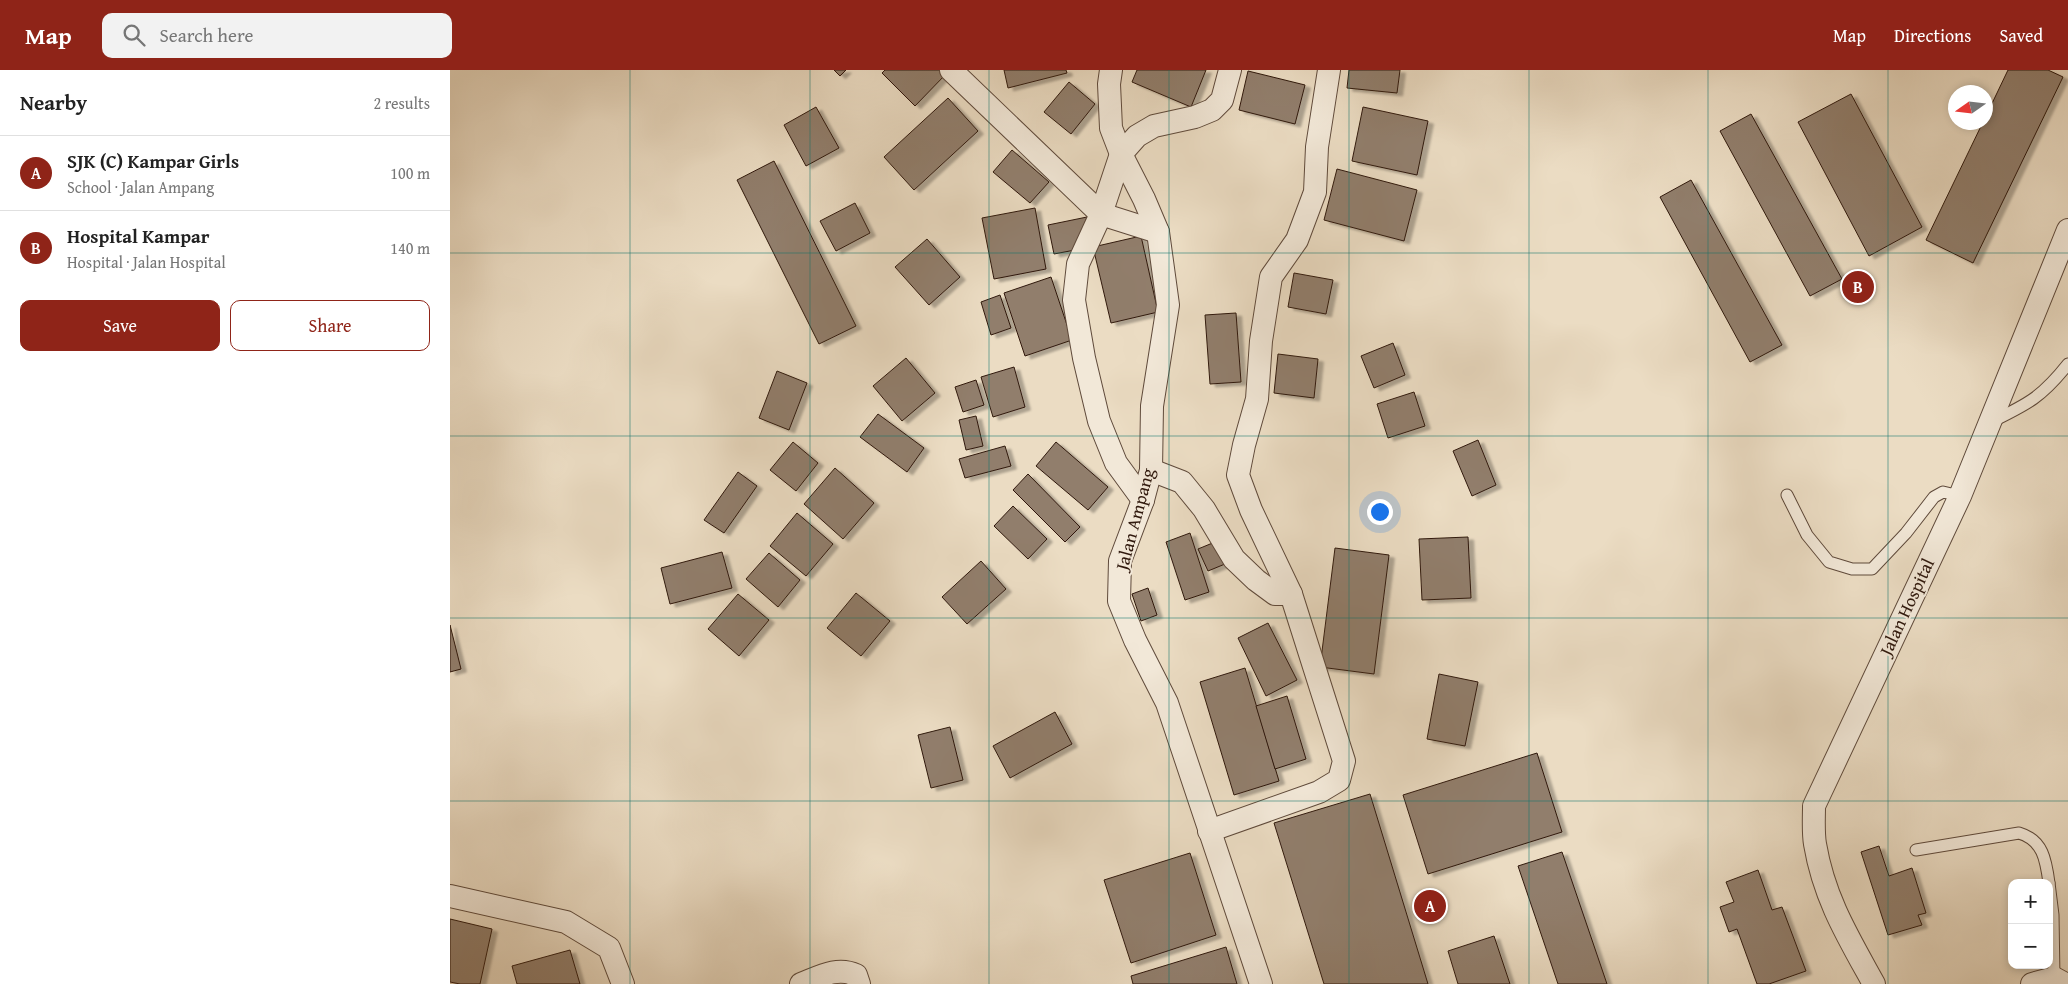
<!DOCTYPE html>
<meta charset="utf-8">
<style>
body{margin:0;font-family:"Gentium Book Plus",serif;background:#f2f2f2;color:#222}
.controls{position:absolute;right:15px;bottom:15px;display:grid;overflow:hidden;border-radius:10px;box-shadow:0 2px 8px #0003}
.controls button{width:45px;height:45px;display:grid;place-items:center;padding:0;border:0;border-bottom:1px solid #e0e0e0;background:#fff;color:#222;font:25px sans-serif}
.compass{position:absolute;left:1498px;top:15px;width:45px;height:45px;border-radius:50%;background:#fff;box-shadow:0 2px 8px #0003;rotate:256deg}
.you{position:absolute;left:929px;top:441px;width:18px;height:18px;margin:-12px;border:4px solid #fff;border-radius:50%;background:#1a73e8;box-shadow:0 0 0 8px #1a73e833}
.badge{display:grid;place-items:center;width:32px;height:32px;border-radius:50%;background:#8f2418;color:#fff;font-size:16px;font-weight:700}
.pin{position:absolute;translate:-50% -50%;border:2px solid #fff;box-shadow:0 1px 5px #0006}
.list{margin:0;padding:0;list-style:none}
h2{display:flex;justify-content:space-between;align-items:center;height:65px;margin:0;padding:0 20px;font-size:21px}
h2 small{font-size:16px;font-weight:400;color:#767676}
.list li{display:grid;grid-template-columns:32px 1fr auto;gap:15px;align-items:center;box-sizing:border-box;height:75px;padding:0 20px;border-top:1px solid #e0e0e0}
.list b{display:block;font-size:19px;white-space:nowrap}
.list p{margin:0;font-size:16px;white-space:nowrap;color:#767676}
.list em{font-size:16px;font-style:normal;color:#767676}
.actions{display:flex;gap:10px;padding:15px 20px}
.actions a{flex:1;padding:11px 0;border:1px solid #8f2418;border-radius:10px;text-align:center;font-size:18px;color:#8f2418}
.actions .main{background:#8f2418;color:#fff}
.icon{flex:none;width:28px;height:28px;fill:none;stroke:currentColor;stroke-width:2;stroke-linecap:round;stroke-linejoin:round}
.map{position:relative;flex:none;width:1618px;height:914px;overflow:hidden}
header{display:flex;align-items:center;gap:30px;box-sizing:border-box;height:70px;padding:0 25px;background:#8f2418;color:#fff}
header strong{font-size:24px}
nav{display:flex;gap:28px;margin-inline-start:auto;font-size:18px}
.search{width:350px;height:45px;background:#f2f2f2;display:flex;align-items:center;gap:12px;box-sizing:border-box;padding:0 18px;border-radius:10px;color:#767676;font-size:19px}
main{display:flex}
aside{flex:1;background:#fff}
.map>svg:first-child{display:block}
.building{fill:#917e6c;stroke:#30190e;filter:url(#shadow)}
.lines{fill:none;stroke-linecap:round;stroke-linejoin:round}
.service-casing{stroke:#5f4a3b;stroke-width:13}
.minor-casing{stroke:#5f4a3b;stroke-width:24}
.service{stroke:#f2e8d8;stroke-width:11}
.minor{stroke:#f2e8d8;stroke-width:22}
.grid{fill:none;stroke:#0f766e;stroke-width:1;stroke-opacity:0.55}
.labels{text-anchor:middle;stroke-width:4;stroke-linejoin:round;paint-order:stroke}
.street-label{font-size:18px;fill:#30190e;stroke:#f2e8d8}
</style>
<header>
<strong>Map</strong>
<div class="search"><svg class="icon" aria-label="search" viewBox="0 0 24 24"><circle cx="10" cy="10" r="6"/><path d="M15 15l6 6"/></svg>Search here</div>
<nav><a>Map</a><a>Directions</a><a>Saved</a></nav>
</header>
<main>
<aside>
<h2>Nearby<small>2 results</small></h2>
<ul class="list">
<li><span class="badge">A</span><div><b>SJK (C) Kampar Girls</b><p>School · Jalan Ampang</p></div><em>100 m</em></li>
<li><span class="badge">B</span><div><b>Hospital Kampar</b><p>Hospital · Jalan Hospital</p></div><em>140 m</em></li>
</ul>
<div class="actions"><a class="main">Save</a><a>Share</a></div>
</aside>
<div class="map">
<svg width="1618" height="914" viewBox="0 0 1618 914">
<defs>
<filter id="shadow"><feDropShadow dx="5.5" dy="3" stdDeviation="1" flood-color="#0004"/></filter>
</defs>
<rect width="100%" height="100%" fill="#ebdcc3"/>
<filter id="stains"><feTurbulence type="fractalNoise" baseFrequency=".004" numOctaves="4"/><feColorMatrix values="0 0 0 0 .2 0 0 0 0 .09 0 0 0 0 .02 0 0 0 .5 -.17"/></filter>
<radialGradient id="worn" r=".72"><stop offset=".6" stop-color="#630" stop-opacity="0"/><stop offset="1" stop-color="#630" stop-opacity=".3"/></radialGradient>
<g class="building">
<polygon points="384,0 396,0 390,6"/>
<polygon points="435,0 492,0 496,4 465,36 432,3"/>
<polygon points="554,0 616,0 617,3 558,18"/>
<polygon points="687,0 756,0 741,37 682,12"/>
<polygon points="899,0 950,0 947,23 897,18"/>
<polygon points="1558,0 1598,0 1613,7 1523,193 1476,170 1533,52 1536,52 1536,46"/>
<polygon points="798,1 855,15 845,54 789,40"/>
<polygon points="619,12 645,34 621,64 594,42"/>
<polygon points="1401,24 1472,157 1419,186 1348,52"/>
<polygon points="498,28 528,61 464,120 434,87"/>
<polygon points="366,37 389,78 356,96 334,55"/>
<polygon points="913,37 978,51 967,105 902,91"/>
<polygon points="1301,44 1392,209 1360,226 1270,61"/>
<polygon points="562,80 599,112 580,133 543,102"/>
<polygon points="324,91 406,256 369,274 287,110"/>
<polygon points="887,99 967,120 954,171 874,150"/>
<polygon points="1241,110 1332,275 1300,292 1210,127"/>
<polygon points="405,133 420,163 386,181 370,151"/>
<polygon points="585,138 596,199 544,209 532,148"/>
<polygon points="637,147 625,180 604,184 598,155"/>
<polygon points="691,166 708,242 661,253 643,177"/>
<polygon points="477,169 510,207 479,235 445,197"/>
<polygon points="844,203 883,210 876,244 838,237"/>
<polygon points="601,207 622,270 575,286 554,223"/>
<polygon points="550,225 561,258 541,265 531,232"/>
<polygon points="786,243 791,312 760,314 755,245"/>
<polygon points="943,273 955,305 924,318 911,286"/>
<polygon points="828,284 868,289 864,328 824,323"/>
<polygon points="456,288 485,323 452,351 423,316"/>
<polygon points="564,297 575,337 543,347 531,307"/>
<polygon points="327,301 357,313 339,360 309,348"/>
<polygon points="526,310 534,335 513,342 505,317"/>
<polygon points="964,322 975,356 938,368 927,334"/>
<polygon points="428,344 474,378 457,402 410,367"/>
<polygon points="526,346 533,376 516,380 509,350"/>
<polygon points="1028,370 1046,415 1022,426 1003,381"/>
<polygon points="343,372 368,393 346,421 320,400"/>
<polygon points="606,372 658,417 638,440 586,396"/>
<polygon points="555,376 561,396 515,408 509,389"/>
<polygon points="385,398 424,433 393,469 354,434"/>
<polygon points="288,402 307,416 274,463 254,450"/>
<polygon points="578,404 630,457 615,472 563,420"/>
<polygon points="563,436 597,469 578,489 544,456"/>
<polygon points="347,443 383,474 356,506 320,476"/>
<polygon points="740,463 759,522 735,530 716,472"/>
<polygon points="1018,467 1021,528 972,530 969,469"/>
<polygon points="765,472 775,494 758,501 748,479"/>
<polygon points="885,478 939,485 924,604 870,597"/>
<polygon points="272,482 282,518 220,534 211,498"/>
<polygon points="319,483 350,510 328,537 296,509"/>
<polygon points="531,491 556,519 517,554 492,527"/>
<polygon points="698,518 707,545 691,551 682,524"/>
<polygon points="406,523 440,551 411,586 377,558"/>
<polygon points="288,524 319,550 289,586 258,559"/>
<polygon points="818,553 847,610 816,626 788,568"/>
<polygon points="0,555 11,599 0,602"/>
<polygon points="795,598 829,711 784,725 750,612"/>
<polygon points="989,604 1028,612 1015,676 977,669"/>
<polygon points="837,626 856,689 825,699 806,636"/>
<polygon points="605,642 622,674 560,708 543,676"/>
<polygon points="500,657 513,710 481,718 468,665"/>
<polygon points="1087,683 1112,762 978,804 953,725"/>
<polygon points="920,724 978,914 874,914 824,753"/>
<polygon points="1429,776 1439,806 1462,798 1476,843 1468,845 1472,855 1438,865 1411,782"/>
<polygon points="1112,782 1157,914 1108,914 1068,796"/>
<polygon points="740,783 766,865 681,893 654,810"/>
<polygon points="1308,800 1322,840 1332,837 1356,901 1319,914 1307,914 1287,859 1279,862 1270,837 1284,832 1276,812"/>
<polygon points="0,849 42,859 30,914 10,914 0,912"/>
<polygon points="1044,866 1060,914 1008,914 998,881"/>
<polygon points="776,877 787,914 683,914 681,906"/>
<polygon points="120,880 130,914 67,914 62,896"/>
</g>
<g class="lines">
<g class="service-casing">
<g id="service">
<path d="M1541 352C1578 334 1592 327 1618 294"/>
<polyline points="1337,425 1357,465 1379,492 1402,499 1422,499 1456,463 1484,427 1493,422 1510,426"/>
<path d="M1466 780 1569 763C1593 770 1596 790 1599 813"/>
<polyline points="1599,813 1603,845 1604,908"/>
</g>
</g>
<g class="minor-casing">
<g id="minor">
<polyline points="501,0 651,144 708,162"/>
<polyline points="661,0 659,14 661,58 671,84 694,129 708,162 718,235 702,336 701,400 693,430 670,491 669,531 685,570 717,633 811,914"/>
<polyline points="701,400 732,412 754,439 784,489 806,510 825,524 841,524"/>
<polyline points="693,430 666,393 649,351 634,288 624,230 628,194 651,144 671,84 687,66 704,56 745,47 762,40 772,30 780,0"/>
<polyline points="759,761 869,722 889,710 894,691 841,524 801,440 788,405 794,375 807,329 811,271 821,207 847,170 865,122 867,77 879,0"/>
<polyline points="0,826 116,852 159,878 173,914"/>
<path d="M351 914C369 907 387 896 406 905L409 914"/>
<path d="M1424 914C1398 867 1374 828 1365 774 1363 762 1364 748 1364 736L1510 426 1618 160"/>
<polyline points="1582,914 1604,908 1615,914"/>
</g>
</g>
<use href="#service" class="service"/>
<use href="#minor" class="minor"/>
</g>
<path class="grid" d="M180 0V914M360 0V914M539 0V914M719 0V914M899 0V914M1079 0V914M1258 0V914M1438 0V914M0 183H1618M0 366H1618M0 548H1618M0 731H1618"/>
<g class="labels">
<g class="street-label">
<text transform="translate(685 449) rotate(-75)" y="6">Jalan Ampang</text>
<text transform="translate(1457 537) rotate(-65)" y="6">Jalan Hospital</text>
</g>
</g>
<rect width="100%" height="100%" filter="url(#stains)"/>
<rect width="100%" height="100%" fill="url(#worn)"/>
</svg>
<div class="controls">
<button>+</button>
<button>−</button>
</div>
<svg class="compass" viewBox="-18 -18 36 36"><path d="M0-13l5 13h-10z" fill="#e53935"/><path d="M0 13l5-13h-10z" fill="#767676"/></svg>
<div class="you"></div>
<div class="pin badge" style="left:980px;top:836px">A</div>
<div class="pin badge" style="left:1408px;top:217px">B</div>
</div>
</main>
